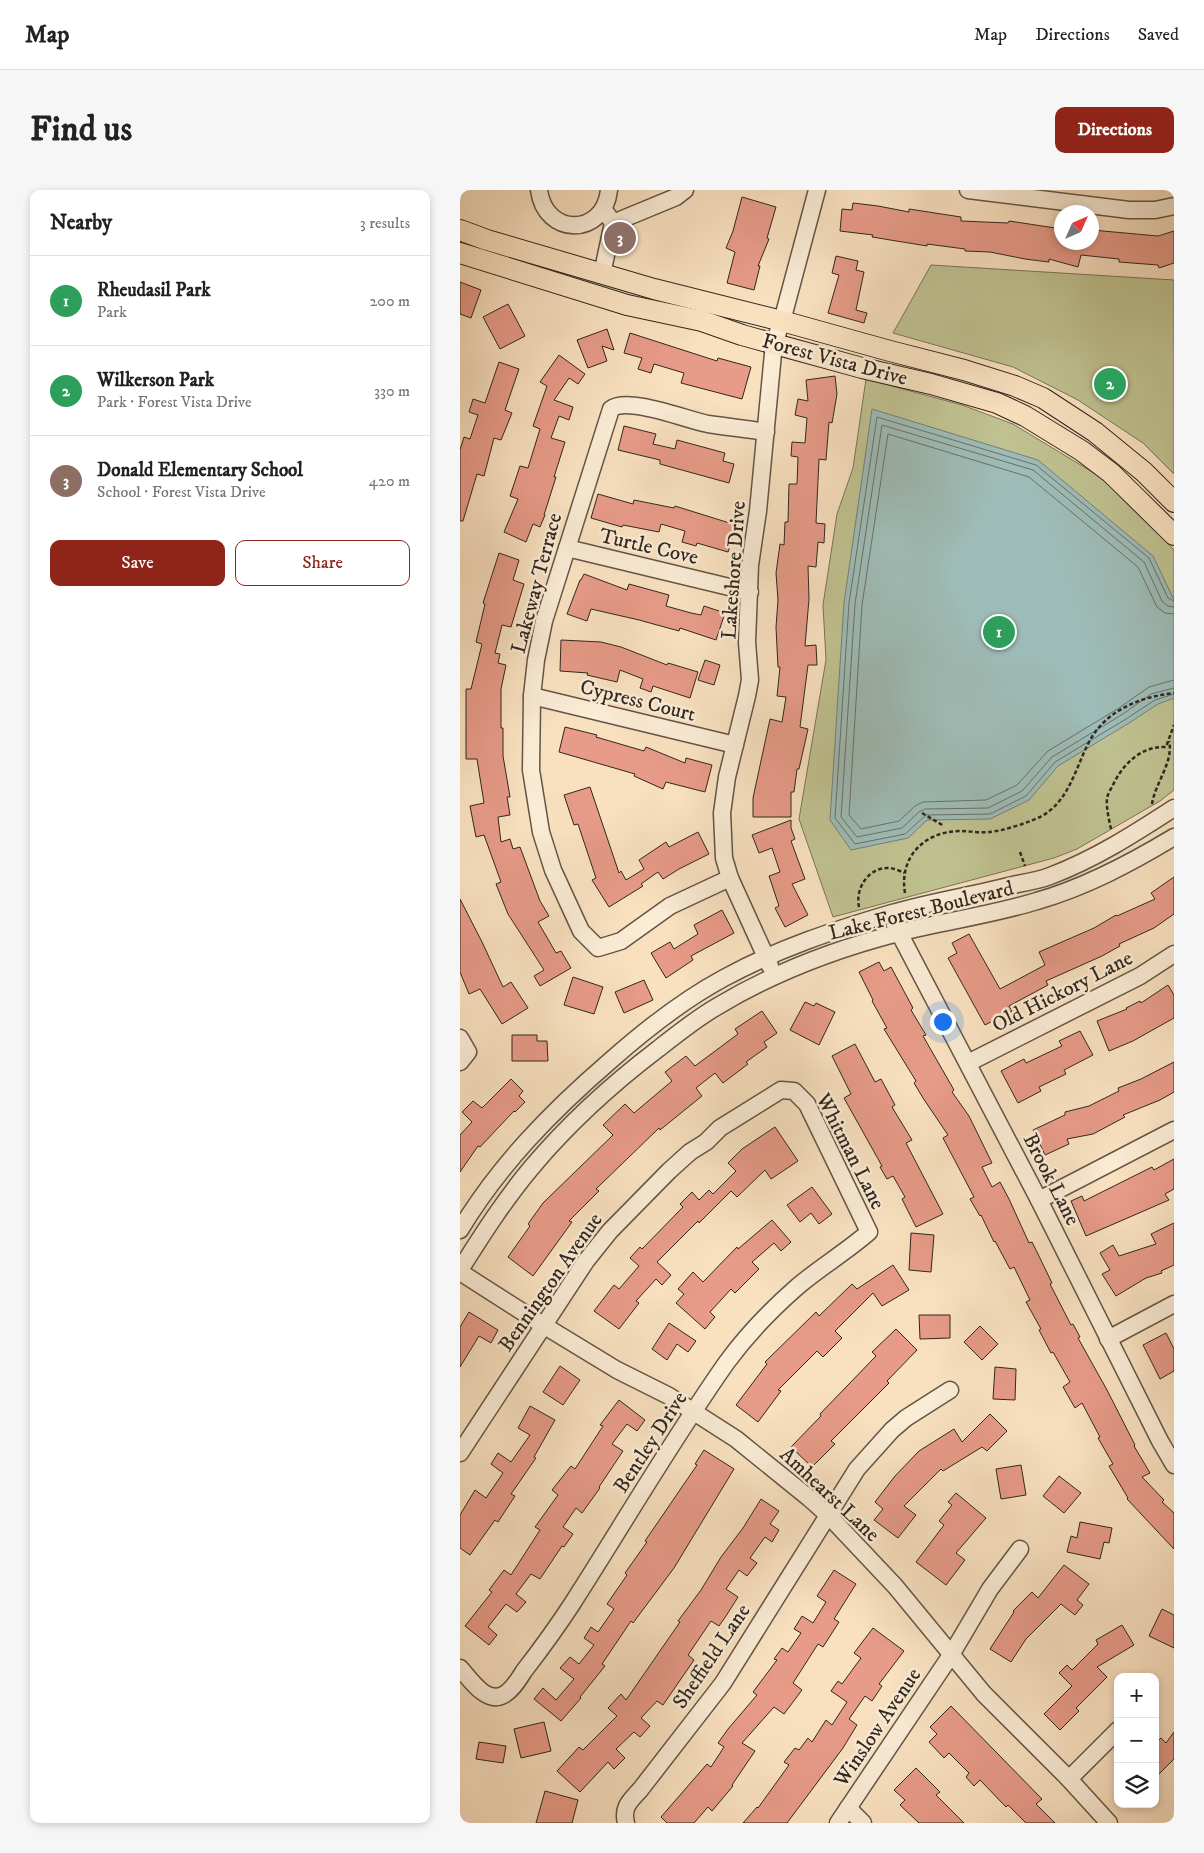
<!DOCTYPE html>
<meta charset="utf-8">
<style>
body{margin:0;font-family:"IM FELL DW Pica",serif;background:#f6f6f6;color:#222}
.controls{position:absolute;right:15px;bottom:15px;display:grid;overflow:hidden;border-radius:10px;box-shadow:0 2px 8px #0003}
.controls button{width:45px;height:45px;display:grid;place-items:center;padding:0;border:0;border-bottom:1px solid #e0e0e0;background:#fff;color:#222;font:25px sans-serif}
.compass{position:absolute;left:594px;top:15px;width:45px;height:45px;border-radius:50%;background:#fff;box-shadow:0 2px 8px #0003;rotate:45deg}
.you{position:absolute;left:482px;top:831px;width:18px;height:18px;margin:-12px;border:4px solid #fff;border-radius:50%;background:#1a73e8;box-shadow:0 0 0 8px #1a73e833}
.badge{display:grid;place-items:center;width:32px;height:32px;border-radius:50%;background:#8f2418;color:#fff;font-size:16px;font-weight:700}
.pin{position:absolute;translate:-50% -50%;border:2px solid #fff;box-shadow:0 1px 5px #0006}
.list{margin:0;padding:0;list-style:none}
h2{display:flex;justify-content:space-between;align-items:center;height:65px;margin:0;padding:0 20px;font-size:21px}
h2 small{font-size:16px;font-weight:400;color:#767676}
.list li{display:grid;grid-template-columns:32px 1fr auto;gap:15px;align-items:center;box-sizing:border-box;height:90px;padding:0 20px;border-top:1px solid #e0e0e0}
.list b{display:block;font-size:19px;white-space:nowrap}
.list p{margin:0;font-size:16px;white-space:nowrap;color:#767676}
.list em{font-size:16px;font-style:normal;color:#767676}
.actions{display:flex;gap:10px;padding:15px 20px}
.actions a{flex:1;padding:11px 0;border:1px solid #8f2418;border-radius:10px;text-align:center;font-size:18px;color:#8f2418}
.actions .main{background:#8f2418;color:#fff}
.icon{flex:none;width:28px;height:28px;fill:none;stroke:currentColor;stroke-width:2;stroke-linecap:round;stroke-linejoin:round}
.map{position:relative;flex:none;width:714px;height:1633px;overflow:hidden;border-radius:10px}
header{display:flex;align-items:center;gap:30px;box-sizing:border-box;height:70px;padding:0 25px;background:#fff;border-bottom:1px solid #e0e0e0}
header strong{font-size:24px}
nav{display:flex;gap:28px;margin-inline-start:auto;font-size:18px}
.intro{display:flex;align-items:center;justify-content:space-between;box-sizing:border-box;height:120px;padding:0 30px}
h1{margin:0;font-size:35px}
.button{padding:12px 22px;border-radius:10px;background:#8f2418;color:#fff;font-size:18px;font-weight:700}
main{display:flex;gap:30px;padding:0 30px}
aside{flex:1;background:#fff;border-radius:10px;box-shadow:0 2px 8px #0003}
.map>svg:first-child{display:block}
.green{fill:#c0c291;stroke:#787458}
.water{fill:#9ebcb7;stroke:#72807a}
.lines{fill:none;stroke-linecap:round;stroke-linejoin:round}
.shore{stroke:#68716a;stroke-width:1}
.building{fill:#e79b88;stroke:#31261e}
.minor-casing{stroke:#635546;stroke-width:19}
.major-casing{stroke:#31261e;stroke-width:22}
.path{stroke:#31261e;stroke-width:2.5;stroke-dasharray:4 2.5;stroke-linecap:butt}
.minor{stroke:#fbecd6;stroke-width:16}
.major{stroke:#f9e1c0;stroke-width:20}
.labels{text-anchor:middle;stroke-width:5;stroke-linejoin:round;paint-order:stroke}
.street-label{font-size:21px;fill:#31261e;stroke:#fbecd6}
</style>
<header>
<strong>Map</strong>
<nav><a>Map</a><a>Directions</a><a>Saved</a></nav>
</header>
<div class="intro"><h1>Find us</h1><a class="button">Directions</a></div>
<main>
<aside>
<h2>Nearby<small>3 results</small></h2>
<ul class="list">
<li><span class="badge" style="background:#2e9e5b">1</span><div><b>Rheudasil Park</b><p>Park</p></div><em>200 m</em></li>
<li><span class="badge" style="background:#2e9e5b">2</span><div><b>Wilkerson Park</b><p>Park · Forest Vista Drive</p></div><em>330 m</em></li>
<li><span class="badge" style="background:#8d6e63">3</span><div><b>Donald Elementary School</b><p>School · Forest Vista Drive</p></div><em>420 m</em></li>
</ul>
<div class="actions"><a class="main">Save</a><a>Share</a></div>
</aside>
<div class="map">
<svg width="714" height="1633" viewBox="0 0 714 1633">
<rect width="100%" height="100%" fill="#f9e1c0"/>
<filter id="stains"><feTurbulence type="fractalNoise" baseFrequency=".004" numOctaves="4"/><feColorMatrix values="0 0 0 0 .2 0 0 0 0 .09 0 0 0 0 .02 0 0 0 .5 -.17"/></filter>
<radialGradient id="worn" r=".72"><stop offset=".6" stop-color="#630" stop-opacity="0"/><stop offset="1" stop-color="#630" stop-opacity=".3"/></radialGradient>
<g class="green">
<polygon points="471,75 714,90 714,284 683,253 618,210 553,177 433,143"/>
<polygon points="406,189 502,215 553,234 657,297 714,360 714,600 700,611 617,659 594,668 373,727 339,629 366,470 363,415 377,324 393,278"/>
</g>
<polygon class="water" points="412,219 578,270 693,366 714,410 714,508 698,514 669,533 598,576 569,610 530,629 467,630 448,648 391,660 370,630 384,413"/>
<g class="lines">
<g class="shore">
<polyline points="714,411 708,408 689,368 576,275 417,227 389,413 375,628 395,654 445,644 466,625 530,624 566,606 595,572 666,529 695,510 714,504"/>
<polyline points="714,417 708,416 702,411 684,372 573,280 422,235 395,414 381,627 397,647 442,638 459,622 465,619 528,618 562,601 592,567 663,524 691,504 714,498"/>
<polyline points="714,424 705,423 697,417 678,377 569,287 428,244 402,415 389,625 401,639 439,631 455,616 463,612 526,610 557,595 588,561 659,518 689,497 714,490"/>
</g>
</g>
<g class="building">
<polygon points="282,7 316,17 307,48 309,49 298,76 300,76 294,100 267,93 275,62 266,58 273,41"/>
<polygon points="393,13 418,16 449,22 449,19 501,27 501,31 548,33 549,31 602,39 602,52 632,52 632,40 698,46 714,41 714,73 699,78 698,75 659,72 659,69 621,65 618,77 589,69 589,72 565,69 530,62 505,61 505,59 467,54 467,56 412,47 413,45 380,41 382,19 392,20"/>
<polygon points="376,66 398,71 396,80 404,82 396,120 407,123 404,133 368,123 379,85 372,83"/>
<polygon points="0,92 21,100 11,128 0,124"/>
<polygon points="48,114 65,146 40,159 23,127"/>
<polygon points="147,139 154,160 142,156 147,171 128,178 117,150"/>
<polygon points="170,143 257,171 258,168 291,177 282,209 221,193 224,183 194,174 191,183 178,179 182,168 164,163"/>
<polygon points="99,165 125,184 118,194 109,188 94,210 113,217 109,230 99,226 91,248 105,252 94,287 96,287 84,325 85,325 80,337 73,334 66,352 44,342 58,309 50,306 60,276 68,278 80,239 73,236 87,196 80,192"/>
<polygon points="39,172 59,179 45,220 52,223 41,250 34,248 24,286 17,284 3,331 0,331 0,260 4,247 10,249 18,225 9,222 13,209 25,213"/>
<polygon points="375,186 377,204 372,233 369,232 366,270 359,269 356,333 365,334 364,353 358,352 356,377 348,376 349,409 345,456 356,455 357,475 348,475 340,537 348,539 339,579 337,579 334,602 331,602 331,627 293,627 293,608 310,529 322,532 326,507 317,506 320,477 318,477 316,437 318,410 316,383 320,354 324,355 325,332 328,332 329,294 337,294 338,267 331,266 332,252 345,253 347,228 335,225 338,209 348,211 346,190"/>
<polygon points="164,236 196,244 193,254 215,259 217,250 265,263 263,271 274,274 269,293 200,274 200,270 158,260"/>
<polygon points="138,304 173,314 174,310 214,318 215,316 276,335 268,362 237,353 236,356 222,352 225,341 201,334 199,342 163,335 162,337 131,328"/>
<polygon points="39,363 59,370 53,390 64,394 51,437 42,435 35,463 40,464 38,473 46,475 41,499 41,538 43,538 43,566 50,607 47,607 50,625 38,627 41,652 50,649 53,659 60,657 80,711 89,726 78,732 96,763 101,761 111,778 80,796 74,786 84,780 48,724 36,694 41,692 24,645 16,647 10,616 24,613 17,569 6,569 6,499 11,499 22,454 16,452 25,414 23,413"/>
<polygon points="124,384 167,400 169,394 209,405 206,416 231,423 241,425 244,416 265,423 256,450 220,438 219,441 179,430 131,419 127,431 107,424 120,390 121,390"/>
<polygon points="101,450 141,452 161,457 207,475 208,473 238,482 230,508 193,496 191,502 180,498 183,489 160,480 157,492 127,485 128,483 100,481"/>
<polygon points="245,470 260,475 254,495 238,490"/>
<polygon points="105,537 137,545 136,547 184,561 186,557 225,573 226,568 252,575 245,602 206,592 203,599 174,586 175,584 99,562"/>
<polygon points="130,597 159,683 161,681 166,690 184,679 179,670 206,652 209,657 238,642 249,664 219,679 203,689 198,682 181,694 183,696 149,717 132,690 136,688 118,634 114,635 104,605"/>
<polygon points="331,630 331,638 335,649 331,651 345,689 332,694 348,725 325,737 315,718 319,716 309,686 320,682 312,658 299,663 292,645"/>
<polygon points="714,687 714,724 694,738 659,754 660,756 642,766 586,791 588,795 549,816 552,821 525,835 488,768 497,763 492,753 509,744 540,799 585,775 579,762 634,738 656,725 657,726 695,709 691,703"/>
<polygon points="0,709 22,752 43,797 51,792 68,818 42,834 20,799 9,804 0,782"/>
<polygon points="262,720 274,743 231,766 233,770 206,788 191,763 210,752 214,759 238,744 234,735"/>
<polygon points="419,772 424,781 431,777 453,818 451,820 466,845 463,846 494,900 492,902 509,926 532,973 522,977 532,997 540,992 549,1009 569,1053 572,1052 578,1064 592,1093 590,1094 611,1135 613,1134 620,1147 618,1148 647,1200 675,1255 674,1256 690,1283 682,1287 704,1310 702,1312 714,1323 714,1359 667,1309 668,1308 649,1276 653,1274 638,1248 640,1247 622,1213 615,1218 603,1197 610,1192 593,1162 591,1163 579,1140 581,1139 566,1112 570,1110 554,1077 550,1079 535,1051 534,1052 521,1025 520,1026 510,1009 514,1007 483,948 488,945 463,908 454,893 456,891 424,839 427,838 412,811 413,810 399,782"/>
<polygon points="113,787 143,797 134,824 104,815"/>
<polygon points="184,790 193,810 164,823 155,802"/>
<polygon points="708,795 714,805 714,828 673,851 649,861 637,831 667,819 666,818 680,811 681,813"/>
<polygon points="345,812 354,816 356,813 375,822 359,855 330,840"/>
<polygon points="302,821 317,843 304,852 307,857 286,872 288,874 263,893 255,883 236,898 242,906 200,940 199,938 136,999 139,1001 109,1031 112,1032 73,1086 48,1067 70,1036 68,1034 83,1013 153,945 143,935 165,914 174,923 212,891 205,882 226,866 235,876 278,844 275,839"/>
<polygon points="620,841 633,865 604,880 606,884 579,897 581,901 558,913 541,881 564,869 566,873 602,856 599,851"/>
<polygon points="52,845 77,845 77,851 87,851 88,871 52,871"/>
<polygon points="395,854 415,892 421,889 435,915 432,917 452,950 446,953 483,1024 456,1037 442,1009 445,1007 433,986 427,989 420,977 422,976 384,908 391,904 372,866"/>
<polygon points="714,872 714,902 700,910 663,925 665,927 633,944 607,949 609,954 585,965 573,940 605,925 605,922 629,916 659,901 658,898 681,889"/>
<polygon points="51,889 63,901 59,906 65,912 55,922 54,921 20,957 18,956 0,982 0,945 12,932 2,922 13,911 22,918"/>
<polygon points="315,937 338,971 311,989 305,980 277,1007 271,1001 239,1033 238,1031 197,1072 211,1085 202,1095 196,1089 176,1111 179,1113 159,1139 134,1121 154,1095 159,1099 179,1076 170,1068 180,1057 182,1059 223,1017 220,1014 232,1002 239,1010 249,1000 253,1004 276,981 268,973 282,959"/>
<polygon points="714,969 714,999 705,1004 709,1010 626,1046 611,1011 622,1006 624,1011 692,977 694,980"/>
<polygon points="352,997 372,1024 359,1034 351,1023 340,1032 327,1015"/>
<polygon points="312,1030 331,1052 321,1061 314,1053 292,1072 299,1079 275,1103 271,1099 250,1122 255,1127 245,1139 216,1113 224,1104 218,1099 233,1082 243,1092 277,1057 278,1059"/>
<polygon points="714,1033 714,1075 701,1081 702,1083 686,1088 656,1106 642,1084 650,1080 640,1063 653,1055 659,1066 696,1054 691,1044"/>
<polygon points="451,1043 474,1045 471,1082 449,1080"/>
<polygon points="433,1075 449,1100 422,1116 413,1103 375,1141 382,1148 363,1167 357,1161 318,1200 321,1201 298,1232 276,1215 307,1174 305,1172 356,1122 359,1126 392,1094 397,1099"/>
<polygon points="9,1122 38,1140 31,1153 19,1146 0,1177 0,1137"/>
<polygon points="459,1125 490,1125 490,1148 460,1149"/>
<polygon points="209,1133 236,1151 228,1162 217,1154 207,1170 192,1159"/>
<polygon points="520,1136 538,1154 522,1170 504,1152"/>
<polygon points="436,1139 457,1160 427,1191 429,1193 371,1251 375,1254 352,1277 331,1257 361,1226 360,1224 416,1166 412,1162"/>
<polygon points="706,1143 714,1159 714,1181 700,1189 683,1155"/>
<polygon points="100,1176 120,1190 103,1215 83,1202"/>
<polygon points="535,1177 556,1179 555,1210 533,1209"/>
<polygon points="159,1210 185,1230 177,1241 167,1234 152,1254 163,1261 139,1297 140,1298 122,1323 116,1318 103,1337 113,1344 104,1357 102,1356 80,1389 71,1384 56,1404 66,1412 57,1422 46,1414 28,1437 37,1445 29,1455 5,1436 32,1402 29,1400 44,1380 51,1385 80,1340 75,1337 98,1305 92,1300 111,1276 115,1279 143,1236 140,1235"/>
<polygon points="70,1216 95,1230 74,1267 76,1268 51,1304 55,1306 38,1332 35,1330 10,1365 0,1358 0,1325 15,1300 26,1308 43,1283 31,1274 38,1263 51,1272 70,1245 58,1238"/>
<polygon points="530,1224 547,1241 527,1261 522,1257 483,1281 481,1279 444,1316 456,1325 438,1348 414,1330 423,1319 415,1312 435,1286 459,1261 494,1239 502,1252"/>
<polygon points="244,1260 274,1279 214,1378 173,1433 171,1431 142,1474 145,1476 120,1507 121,1508 101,1531 74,1509 83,1498 96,1510 114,1489 100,1478 110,1467 119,1474 134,1455 124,1448 131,1437 138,1442 154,1419 147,1414 167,1385 165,1383 187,1352 185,1351 237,1275 235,1274"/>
<polygon points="561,1275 566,1305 541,1309 536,1279"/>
<polygon points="599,1286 621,1303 604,1323 583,1306"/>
<polygon points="496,1303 526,1328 496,1363 505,1370 486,1395 456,1372 484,1335 479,1331 492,1315 488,1312"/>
<polygon points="301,1309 319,1321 310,1334 319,1340 312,1352 305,1347 290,1368 297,1373 287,1386 279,1380 266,1399 278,1407 266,1426 259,1436 251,1431 228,1465 234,1470 203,1515 197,1511 181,1528 190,1536 180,1547 174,1542 156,1559 165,1568 154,1579 148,1572 120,1602 97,1581 119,1557 123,1560 157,1526 148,1518 161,1504 166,1510 220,1432 218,1431 241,1400 261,1367 283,1338"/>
<polygon points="620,1332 652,1338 649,1353 644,1352 640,1369 607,1362 611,1346 617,1348"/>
<polygon points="604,1375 629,1394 617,1410 623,1415 615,1425 601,1414 566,1449 551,1472 530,1459 554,1422 553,1421 572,1402 578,1408"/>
<polygon points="374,1380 396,1394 374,1429 379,1432 363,1457 358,1454 333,1493 342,1500 324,1524 314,1517 282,1553 295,1561 272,1595 273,1596 252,1621 248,1617 234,1633 207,1633 201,1627 247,1574 251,1577 264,1557 258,1553 268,1539 297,1505 293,1502 317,1470 314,1469 322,1458 328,1462 341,1443 334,1439 342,1426 353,1433 366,1412 357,1406"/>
<polygon points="702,1419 714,1425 714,1458 689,1446"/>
<polygon points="662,1435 674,1455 637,1477 647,1487 616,1518 619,1521 600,1540 584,1524 612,1496 599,1483 607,1475 612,1480 638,1454 636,1450"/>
<polygon points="413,1438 444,1461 419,1494 422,1496 412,1511 405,1506 389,1529 397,1535 383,1558 327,1633 283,1633 297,1617 298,1618 329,1575 324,1572 335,1558 339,1560 348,1548 352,1552 366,1530 372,1535 387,1512 371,1501 378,1491 382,1494 401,1468 394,1463"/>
<polygon points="491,1516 582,1609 576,1614 595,1633 566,1633 548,1615 546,1617 520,1590 514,1596 506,1587 509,1583 489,1563 484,1568 469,1552 477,1544 470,1537"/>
<polygon points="84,1532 91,1561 61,1568 54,1539"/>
<polygon points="714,1542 714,1569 695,1588 695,1554 701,1548 706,1553"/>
<polygon points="19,1552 46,1556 43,1573 16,1569"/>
<polygon points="456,1578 480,1602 476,1605 504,1633 459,1633 440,1615 445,1610 434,1600"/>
<polygon points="85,1601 118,1610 112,1633 76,1633"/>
</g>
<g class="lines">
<g class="minor-casing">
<g id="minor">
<path d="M79 0C85 47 144 47 149 0"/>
<polyline points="508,0 669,20 695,20 714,16"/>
<polyline points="153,33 216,7 225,0"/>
<polyline points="142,84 153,33 147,24"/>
<polyline points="107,358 290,402"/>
<polyline points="72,506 275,555"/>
<path d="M270 688 210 716 161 751 138 758 121 741 93 680 81 642 71 580 72 506 76 470 84 431 151 219C168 206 227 230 248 234 268 237 287 239 306 242"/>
<polyline points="435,735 579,1010 700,1251 714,1275"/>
<polyline points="310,776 270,688 264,668 262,623 267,587 287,506 290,490 287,452 290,375 298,321 314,153 322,131 357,0"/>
<polyline points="0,848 8,862 0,872"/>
<polyline points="508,873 680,786 714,764"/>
<polyline points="579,1010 714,940"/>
<path d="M0 1040C39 975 92 921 150 871 185 840 223 810 264 788 317 759 374 740 432 723 473 711 515 705 557 694 568 692 580 690 590 686 635 669 674 644 714 618"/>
<path d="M0 1080C22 1045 45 1009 72 977 109 933 152 894 198 859 217 844 237 828 258 816 313 783 376 759 438 743 484 731 532 725 577 711 626 697 671 673 714 647"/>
<polyline points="0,1082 83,1135 157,1180 209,1206 276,1249 349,1308 368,1325 435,1396 524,1504 609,1589 649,1633"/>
<polyline points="648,1149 714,1114"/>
<path d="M0 1263 126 1071 150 1041 209 981 230 962 246 952 260 938 321 900 334 901 347 914 409 1042C386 1062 359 1078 337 1097 313 1118 286 1146 267 1172 212 1250 164 1333 112 1414 97 1437 81 1459 64 1481 59 1489 53 1499 45 1504 27 1516 10 1489 0 1478"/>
<polyline points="609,1589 658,1540"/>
<polyline points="388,1618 403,1633"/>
<path d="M166 1633C162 1617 170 1611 180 1600L263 1493 397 1279 432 1240 446 1228 490 1200"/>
<polyline points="378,1633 491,1465 530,1399 560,1359"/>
</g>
</g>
<g class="major-casing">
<g id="major">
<polyline points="0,40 27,50 194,99 322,131 430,161 504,180 555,196 583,208 635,242 684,282 714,312"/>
<polyline points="0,63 167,115 242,131 282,145 402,178 471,194 537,213 565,226 622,261 651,283 714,345"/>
</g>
</g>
<g class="path">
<path d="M692 614C695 593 714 572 709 551"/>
<polyline points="462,623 484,636"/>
<path d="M651 639C649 630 646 617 647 608 648 604 650 600 652 597 662 575 680 556 706 557L714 535"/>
<polyline points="560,662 565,676"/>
<path d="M445 703C439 668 463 642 499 641 509 641 519 643 529 642 543 641 567 633 580 627 609 612 615 579 629 552 646 520 680 507 714 503"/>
<path d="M399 717C395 699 408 677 429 678 434 678 440 681 444 683"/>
</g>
<use href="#minor" class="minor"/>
<use href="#major" class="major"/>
</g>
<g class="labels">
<g class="street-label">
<text transform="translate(375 169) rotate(15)" y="7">Forest Vista Drive</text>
<text transform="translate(189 356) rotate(13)" y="7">Turtle Cove</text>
<text transform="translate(273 380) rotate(-86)" y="7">Lakeshore Drive</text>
<text transform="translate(76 393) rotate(-75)" y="7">Lakeway Terrace</text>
<text transform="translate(178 510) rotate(14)" y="7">Cypress Court</text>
<text transform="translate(461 720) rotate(-14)" y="7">Lake Forest Boulevard</text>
<text transform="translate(602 801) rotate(-27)" y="7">Old Hickory Lane</text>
<text transform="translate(391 961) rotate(63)" y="7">Whitman Lane</text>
<text transform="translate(592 989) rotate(63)" y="7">Brook Lane</text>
<text transform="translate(90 1092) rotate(-55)" y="7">Bennington Avenue</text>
<text transform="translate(190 1252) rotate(-57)" y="7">Bentley Drive</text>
<text transform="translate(370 1304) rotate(43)" y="7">Amhearst Lane</text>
<text transform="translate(251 1466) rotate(-56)" y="7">Sheffield Lane</text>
<text transform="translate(417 1537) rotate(-56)" y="7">Winslow Avenue</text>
</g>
</g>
<rect width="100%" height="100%" filter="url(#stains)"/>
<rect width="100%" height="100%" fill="url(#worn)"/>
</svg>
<div class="controls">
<button>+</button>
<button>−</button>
<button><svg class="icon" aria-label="layers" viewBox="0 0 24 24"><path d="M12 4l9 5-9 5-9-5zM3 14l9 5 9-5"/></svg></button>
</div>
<svg class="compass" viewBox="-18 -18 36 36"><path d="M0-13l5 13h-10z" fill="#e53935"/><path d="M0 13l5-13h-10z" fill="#767676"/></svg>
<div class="you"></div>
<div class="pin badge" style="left:539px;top:442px;background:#2e9e5b">1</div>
<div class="pin badge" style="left:650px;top:194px;background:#2e9e5b">2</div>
<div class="pin badge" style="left:160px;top:48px;background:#8d6e63">3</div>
</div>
</main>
